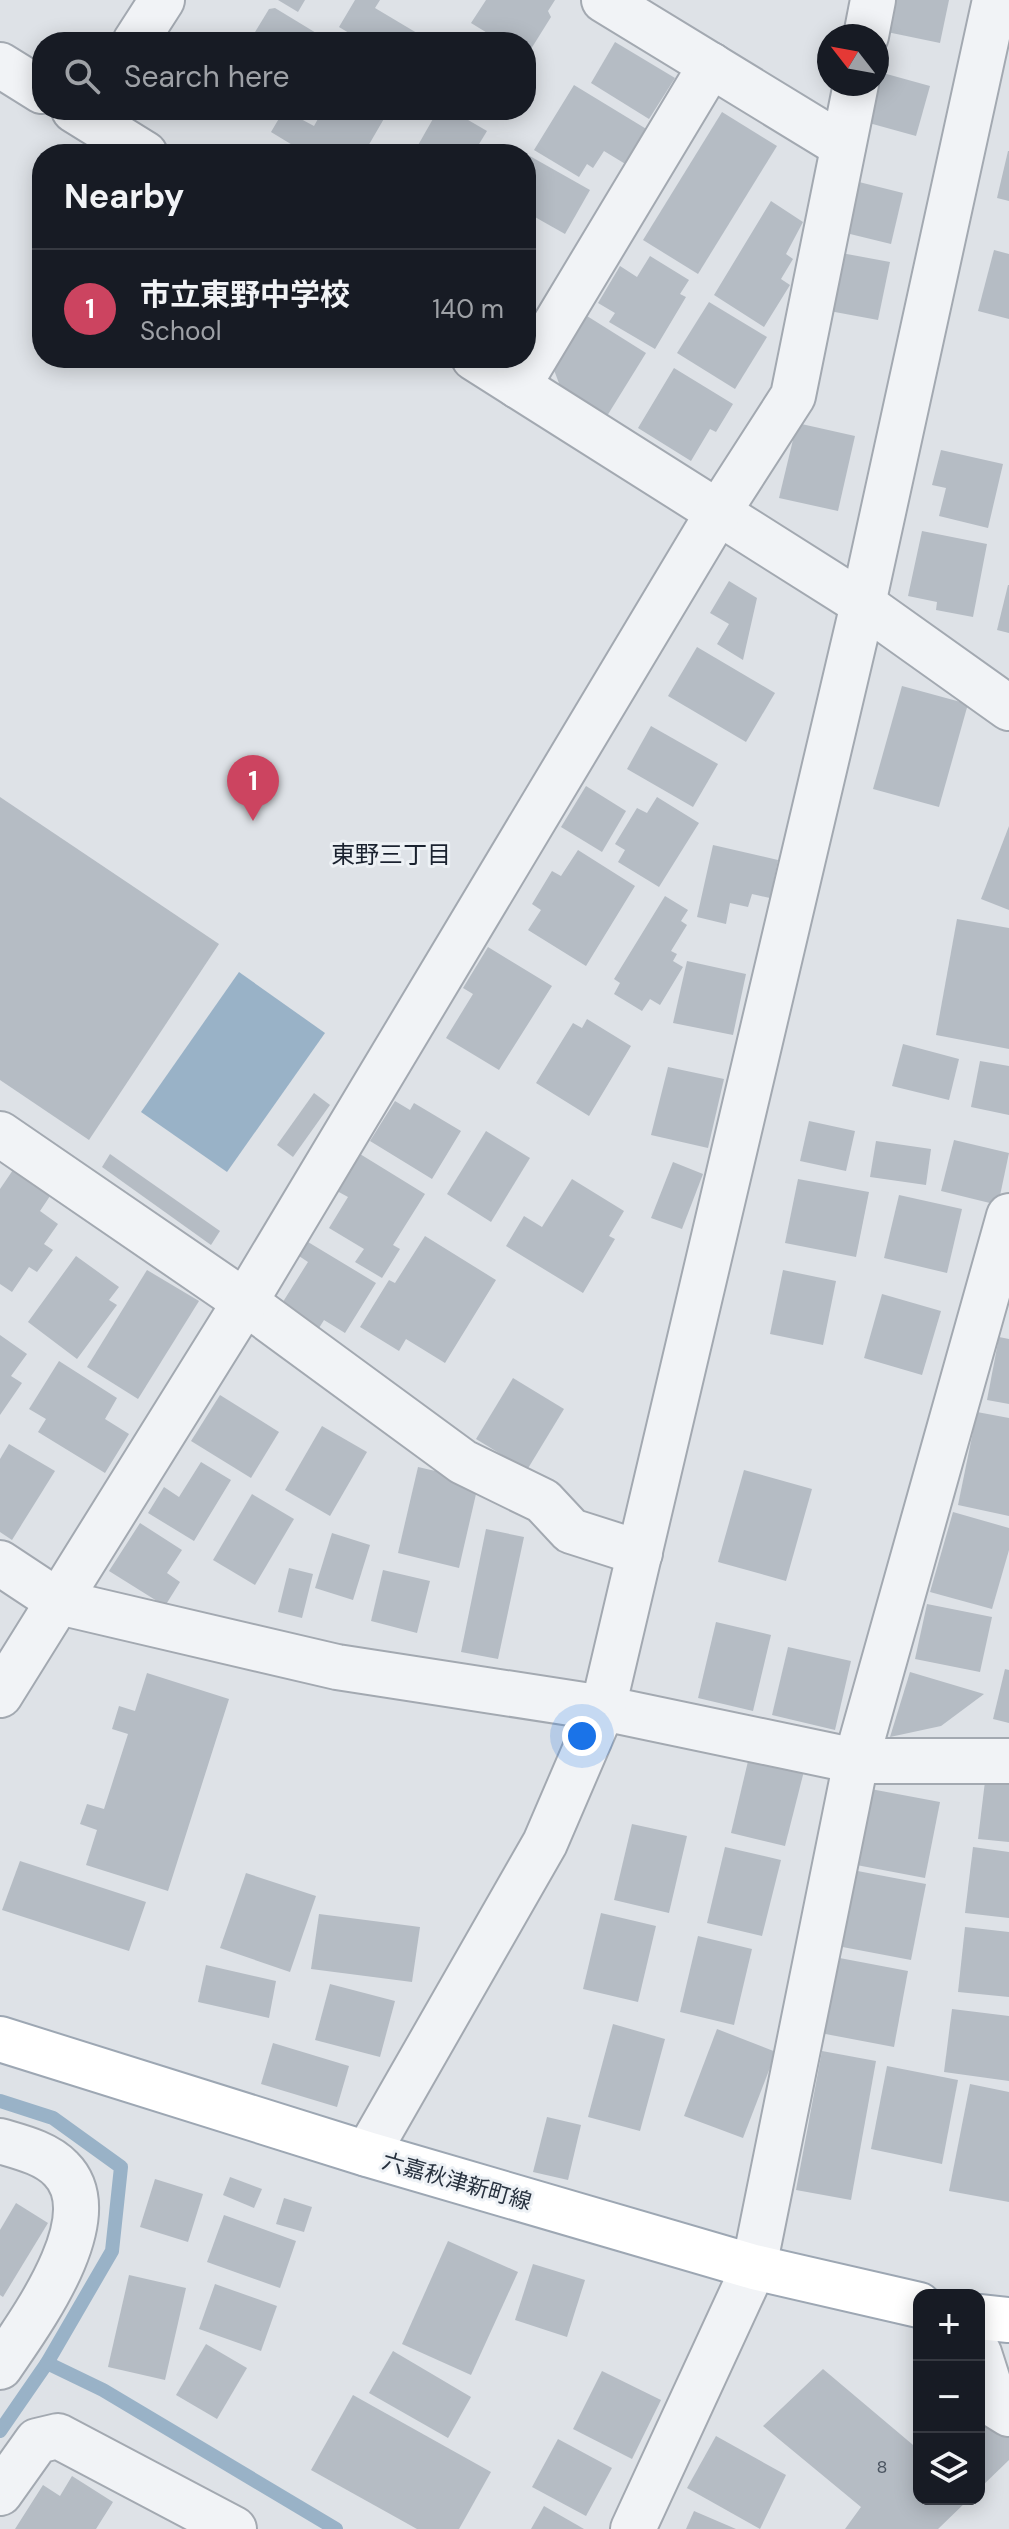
<!DOCTYPE html>
<meta charset="utf-8">
<style>
body{margin:0;font-family:"DM Sans","Noto Sans JP",sans-serif;background:#242831;color:#f1f3f6}
.controls{position:absolute;right:24px;bottom:24px;display:grid;overflow:hidden;border-radius:16px;box-shadow:0 4px 20px #0003}
.controls button{width:72px;height:72px;display:grid;place-items:center;padding:0;border:0;border-bottom:2px solid #363941;background:#171b24;color:#f1f3f6;font:40px sans-serif}
.compass{position:absolute;left:817px;top:24px;width:72px;height:72px;border-radius:50%;background:#171b24;box-shadow:0 4px 20px #0003;rotate:301deg}
.you{position:absolute;left:582px;top:1736px;width:28px;height:28px;margin:-20px;border:6px solid #fff;border-radius:50%;background:#1a73e8;box-shadow:0 0 0 12px #1a73e833}
.badge{display:grid;place-items:center;width:52px;height:52px;border-radius:50%;background:#cc4460;color:#fff;font-size:26px;font-weight:700}
.pin{position:absolute;translate:-50% -66px;filter:drop-shadow(0 2px 4px #0008)}
.pin::after{content:'';position:absolute;top:42px;width:28px;height:24px;background:inherit;clip-path:polygon(0 0,100% 0,50% 100%)}
.list{margin:0;padding:0;list-style:none}
h2{display:flex;justify-content:space-between;align-items:center;height:104px;margin:0;padding:0 32px;font-size:34px}
h2 small{font-size:26px;font-weight:400;color:#9ea1a6}
.list li{display:grid;grid-template-columns:52px 1fr auto;gap:24px;align-items:center;box-sizing:border-box;height:120px;padding:0 32px;border-top:2px solid #363941}
.list b{display:block;font-size:30px;white-space:nowrap}
.list p{margin:0;font-size:26px;white-space:nowrap;color:#9ea1a6}
.list em{font-size:26px;font-style:normal;color:#9ea1a6}
.icon{flex:none;width:44px;height:44px;fill:none;stroke:currentColor;stroke-width:2;stroke-linecap:round;stroke-linejoin:round}
.map{position:relative;flex:none;width:1009px;height:2529px;overflow:hidden}
.search{position:absolute;background:#171b24;box-shadow:0 4px 20px #0003;left:32px;top:32px;width:504px;height:88px;display:flex;align-items:center;gap:20px;box-sizing:border-box;padding:0 28px;border-radius:32px;color:#9ea1a6;font-size:30px}
.panel{position:absolute;background:#171b24;box-shadow:0 4px 20px #0003;left:32px;top:144px;width:504px;height:224px;border-radius:32px}
.map>svg:first-child{display:block}
.water{fill:#99b2c7}
.lines{fill:none;stroke-linecap:round;stroke-linejoin:round}
.stream{stroke:#99b2c7;stroke-width:14}
.building{fill:#b5bcc4}
.minor-casing{stroke:#a3a9b1;stroke-width:48}
.major-casing{stroke:#9da7b3;stroke-width:48}
.minor{stroke:#f1f3f6;stroke-width:44}
.major{stroke:#fff;stroke-width:44}
.labels{text-anchor:middle;stroke-width:6;stroke-linejoin:round;paint-order:stroke}
.number-label{font-size:18px;fill:#4a5460}
.street-label{font-size:22px;fill:#27313e;stroke:#edf1f5}
.neighbourhood-label{font-size:24px;fill:#1a222f;stroke:#edf1f5}
</style>
<div class="map">
<svg width="1009" height="2529" viewBox="0 0 1009 2529">
<rect width="100%" height="100%" fill="#dee2e7"/>
<polygon class="water" points="239,972 325,1033 227,1172 141,1112"/>
<g class="lines">
<g class="stream">
<polyline points="0,2101 53,2118 121,2167 112,2251 47,2363 0,2431"/>
<polyline points="47,2363 103,2390 336,2529"/>
</g>
</g>
<g class="building">
<polygon points="278,0 305,0 298,12"/>
<polygon points="355,0 380,0 375,8 422,36 419,42 364,42 339,27"/>
<polygon points="486,0 555,0 548,11 551,17 526,57 526,42 502,42 471,23"/>
<polygon points="893,0 949,0 940,43 887,32"/>
<polygon points="275,8 331,42 249,42 269,9"/>
<polygon points="615,42 675,78 649,119 591,83"/>
<polygon points="883,73 930,86 916,136 869,123"/>
<polygon points="574,85 648,130 627,165 604,151 593,168 587,164 579,177 534,150"/>
<polygon points="284,110 314,126 323,110 389,110 367,148 378,154 295,154 299,149 271,132"/>
<polygon points="438,110 451,110 487,131 473,154 429,154 417,147"/>
<polygon points="722,112 777,146 698,274 643,240"/>
<polygon points="1008,151 1009,151 1009,201 997,198"/>
<polygon points="528,155 590,190 565,234 526,212 526,158"/>
<polygon points="859,182 903,193 891,244 846,233"/>
<polygon points="771,201 803,222 786,254 793,259 781,279 790,285 764,327 714,295"/>
<polygon points="994,250 1009,254 1009,319 978,311"/>
<polygon points="836,252 890,262 878,320 824,310"/>
<polygon points="650,256 689,280 680,294 686,297 655,349 609,322 615,313 598,303 620,266 637,277"/>
<polygon points="709,302 767,337 735,389 677,353"/>
<polygon points="587,316 646,353 607,416 560,386 554,370"/>
<polygon points="674,368 733,404 716,432 710,429 691,461 638,428"/>
<polygon points="797,423 855,436 838,511 779,498"/>
<polygon points="941,450 1003,464 988,528 939,516 946,488 932,485"/>
<polygon points="922,531 987,544 973,617 936,610 937,602 908,596"/>
<polygon points="729,581 757,598 743,660 717,644 729,624 710,613"/>
<polygon points="1008,585 1009,585 1009,633 997,630"/>
<polygon points="697,647 775,693 746,742 668,696"/>
<polygon points="902,686 968,704 939,807 873,789"/>
<polygon points="651,726 718,764 693,807 627,769"/>
<polygon points="586,786 626,811 602,852 561,827"/>
<polygon points="0,797 219,944 89,1140 0,1080"/>
<polygon points="657,797 699,823 659,887 618,862 625,850 615,844 637,808 647,813"/>
<polygon points="1009,826 1009,910 981,899"/>
<polygon points="713,845 778,860 770,898 752,894 748,907 730,903 726,924 697,917"/>
<polygon points="578,850 635,886 586,966 528,930 541,910 532,904 552,871 561,876"/>
<polygon points="665,896 688,910 681,921 687,925 671,951 677,954 673,961 683,967 660,1005 650,999 642,1011 614,994 620,983 614,979"/>
<polygon points="957,919 1009,928 1009,1049 936,1035"/>
<polygon points="488,947 552,986 499,1070 446,1038 473,994 463,988"/>
<polygon points="687,961 746,974 733,1035 673,1023"/>
<polygon points="587,1019 631,1046 589,1116 536,1083 573,1023 582,1028"/>
<polygon points="903,1044 959,1059 949,1100 892,1086"/>
<polygon points="980,1061 1009,1066 1009,1115 971,1107"/>
<polygon points="668,1067 724,1079 708,1148 651,1135"/>
<polygon points="314,1093 330,1105 293,1157 277,1145"/>
<polygon points="395,1101 410,1110 414,1103 461,1131 432,1179 370,1141"/>
<polygon points="809,1121 855,1131 846,1171 800,1161"/>
<polygon points="486,1131 530,1158 491,1222 447,1194"/>
<polygon points="954,1140 1009,1153 998,1205 941,1191"/>
<polygon points="876,1141 931,1149 926,1185 870,1177"/>
<polygon points="110,1154 220,1231 211,1245 102,1167"/>
<polygon points="360,1154 425,1194 393,1245 400,1249 382,1278 355,1262 364,1249 329,1228 348,1197 337,1191"/>
<polygon points="673,1162 703,1174 682,1229 651,1218"/>
<polygon points="13,1170 50,1196 40,1211 58,1224 44,1244 53,1250 37,1272 29,1267 12,1292 0,1284 0,1189"/>
<polygon points="572,1179 624,1211 609,1236 615,1239 583,1293 506,1246 524,1216 542,1227"/>
<polygon points="798,1179 869,1192 856,1257 785,1243"/>
<polygon points="899,1195 962,1209 947,1273 884,1258"/>
<polygon points="425,1236 496,1280 445,1363 406,1339 399,1351 360,1327 389,1280 395,1283"/>
<polygon points="308,1242 376,1283 345,1333 324,1320 319,1328 281,1305 308,1262 299,1256"/>
<polygon points="76,1256 119,1287 109,1300 117,1305 77,1359 28,1322"/>
<polygon points="147,1270 199,1301 138,1399 87,1367"/>
<polygon points="783,1270 836,1281 823,1345 770,1334"/>
<polygon points="882,1294 941,1311 922,1375 864,1358"/>
<polygon points="0,1335 27,1354 11,1376 22,1383 0,1415"/>
<polygon points="999,1337 1009,1339 1009,1404 987,1400"/>
<polygon points="59,1361 117,1398 105,1419 129,1434 105,1473 38,1432 46,1419 29,1409"/>
<polygon points="513,1378 564,1409 527,1470 476,1439"/>
<polygon points="220,1395 279,1432 251,1478 191,1441"/>
<polygon points="977,1412 1009,1418 1009,1516 958,1505"/>
<polygon points="322,1426 367,1452 330,1516 285,1490"/>
<polygon points="9,1444 55,1471 12,1540 0,1532 0,1459"/>
<polygon points="201,1462 231,1480 194,1541 148,1513 164,1487 179,1497"/>
<polygon points="418,1467 479,1481 459,1568 398,1553"/>
<polygon points="744,1470 812,1489 786,1581 718,1562"/>
<polygon points="252,1494 294,1519 255,1585 213,1560"/>
<polygon points="953,1512 1009,1528 1009,1550 992,1609 930,1592"/>
<polygon points="140,1523 182,1550 167,1573 180,1582 165,1606 109,1571"/>
<polygon points="486,1529 524,1537 498,1659 461,1652"/>
<polygon points="332,1533 370,1545 353,1600 315,1588"/>
<polygon points="289,1568 313,1574 302,1618 278,1612"/>
<polygon points="383,1570 430,1581 417,1633 371,1621"/>
<polygon points="927,1604 992,1617 980,1672 915,1659"/>
<polygon points="716,1622 771,1635 753,1711 698,1698"/>
<polygon points="788,1647 851,1661 835,1730 772,1715"/>
<polygon points="1005,1669 1009,1670 1009,1723 993,1719"/>
<polygon points="910,1672 984,1694 941,1726 890,1737"/>
<polygon points="147,1673 229,1699 168,1891 86,1865 97,1830 80,1824 87,1804 104,1809 128,1734 112,1729 119,1706 135,1711"/>
<polygon points="749,1757 804,1771 785,1846 731,1833"/>
<polygon points="986,1773 1009,1776 1009,1842 978,1839"/>
<polygon points="860,1787 940,1802 925,1878 846,1863"/>
<polygon points="632,1824 687,1836 669,1913 614,1900"/>
<polygon points="725,1847 781,1860 762,1936 707,1923"/>
<polygon points="973,1847 1009,1852 1009,1918 965,1913"/>
<polygon points="20,1861 146,1902 129,1951 2,1910"/>
<polygon points="847,1869 926,1884 911,1960 832,1945"/>
<polygon points="246,1873 316,1896 290,1972 220,1948"/>
<polygon points="601,1913 656,1926 638,2002 583,1989"/>
<polygon points="319,1914 420,1927 412,1982 311,1969"/>
<polygon points="965,1927 1009,1932 1009,1997 958,1992"/>
<polygon points="698,1936 752,1949 734,2025 680,2012"/>
<polygon points="829,1956 908,1971 894,2047 815,2032"/>
<polygon points="206,1965 276,1981 269,2018 198,2002"/>
<polygon points="330,1984 395,2001 380,2057 315,2040"/>
<polygon points="952,2009 1009,2016 1009,2081 944,2072"/>
<polygon points="613,2024 665,2039 640,2131 588,2117"/>
<polygon points="717,2029 776,2052 743,2138 684,2116"/>
<polygon points="273,2043 349,2066 337,2107 261,2084"/>
<polygon points="822,2051 876,2061 851,2200 796,2190"/>
<polygon points="887,2066 958,2080 942,2164 871,2149"/>
<polygon points="970,2084 1009,2092 1009,2202 949,2191"/>
<polygon points="547,2117 581,2125 568,2180 533,2172"/>
<polygon points="230,2177 262,2189 254,2208 223,2195"/>
<polygon points="155,2179 203,2194 188,2242 140,2227"/>
<polygon points="284,2198 312,2207 304,2232 276,2224"/>
<polygon points="16,2203 48,2223 3,2297 0,2295 0,2230"/>
<polygon points="224,2215 296,2241 280,2288 207,2262"/>
<polygon points="448,2241 518,2272 471,2375 402,2344"/>
<polygon points="533,2264 585,2280 567,2337 515,2320"/>
<polygon points="129,2275 186,2288 165,2380 108,2367"/>
<polygon points="215,2284 277,2306 261,2351 199,2329"/>
<polygon points="206,2344 247,2368 217,2419 176,2395"/>
<polygon points="393,2351 471,2397 448,2438 369,2393"/>
<polygon points="823,2369 919,2450 919,2499 969,2499 938,2529 845,2529 861,2507 763,2426"/>
<polygon points="602,2371 661,2400 632,2459 573,2429"/>
<polygon points="353,2395 491,2472 459,2529 417,2529 311,2470"/>
<polygon points="982,2413 1009,2438 1009,2460 979,2489 979,2416"/>
<polygon points="716,2436 786,2475 760,2529 687,2488"/>
<polygon points="558,2439 612,2468 586,2516 532,2487"/>
<polygon points="72,2476 113,2502 96,2529 15,2529 43,2485 60,2496"/>
<polygon points="544,2506 584,2529 531,2529"/>
<polygon points="694,2511 736,2529 686,2529"/>
</g>
<g class="lines">
<g class="minor-casing">
<g id="minor">
<polyline points="604,0 843,146"/>
<polyline points="866,36 873,0"/>
<polyline points="135,42 162,0"/>
<polyline points="0,65 42,91"/>
<polyline points="74,110 145,154"/>
<polyline points="474,358 863,604 1009,708"/>
<polyline points="518,386 711,65"/>
<polyline points="0,1134 245,1302 463,1462 543,1501 571,1531 640,1553"/>
<polyline points="0,1563 59,1602 337,1667 603,1708 856,1761 1009,1761"/>
<polyline points="0,1695 245,1302 719,511 793,396 856,84"/>
<path d="M0 2141C20 2147 46 2153 61 2169 109 2217 29 2324 0 2367"/>
<polyline points="367,2154 545,1843 603,1708 863,604 995,0"/>
<polyline points="979,2353 996,2406 1009,2414"/>
<polyline points="0,2493 37,2441 58,2436 234,2529"/>
<polyline points="633,2529 754,2267 856,1761 1009,1216"/>
</g>
</g>
<g class="major-casing">
<g id="major">
<polyline points="0,2039 367,2154 754,2267 919,2305"/>
<polyline points="979,2317 1009,2320"/>
</g>
</g>
<use href="#minor" class="minor"/>
<use href="#major" class="major"/>
</g>
<g class="labels">
<g class="number-label">
<text x="882" y="2473">8</text>
</g>
<g class="street-label">
<text transform="translate(457 2181) rotate(16)" y="8">六嘉秋津新町線</text>
</g>
<g class="neighbourhood-label">
<text x="391" y="863">東野三丁目</text>
</g>
</g>
</svg>
<div class="controls">
<button>+</button>
<button>−</button>
<button><svg class="icon" aria-label="layers" viewBox="0 0 24 24"><path d="M12 4l9 5-9 5-9-5zM3 14l9 5 9-5"/></svg></button>
</div>
<svg class="compass" viewBox="-18 -18 36 36"><path d="M0-13l5 13h-10z" fill="#e53935"/><path d="M0 13l5-13h-10z" fill="#9ea1a6"/></svg>
<div class="you"></div>
<div class="pin badge" style="left:253px;top:821px">1</div>
<div class="search"><svg class="icon" aria-label="search" viewBox="0 0 24 24"><circle cx="10" cy="10" r="6"/><path d="M15 15l6 6"/></svg>Search here</div>
<section class="panel">
<h2>Nearby<small></small></h2>
<ul class="list">
<li><span class="badge">1</span><div><b>市立東野中学校</b><p>School</p></div><em>140 m</em></li>
</ul>
</section>
</div>
